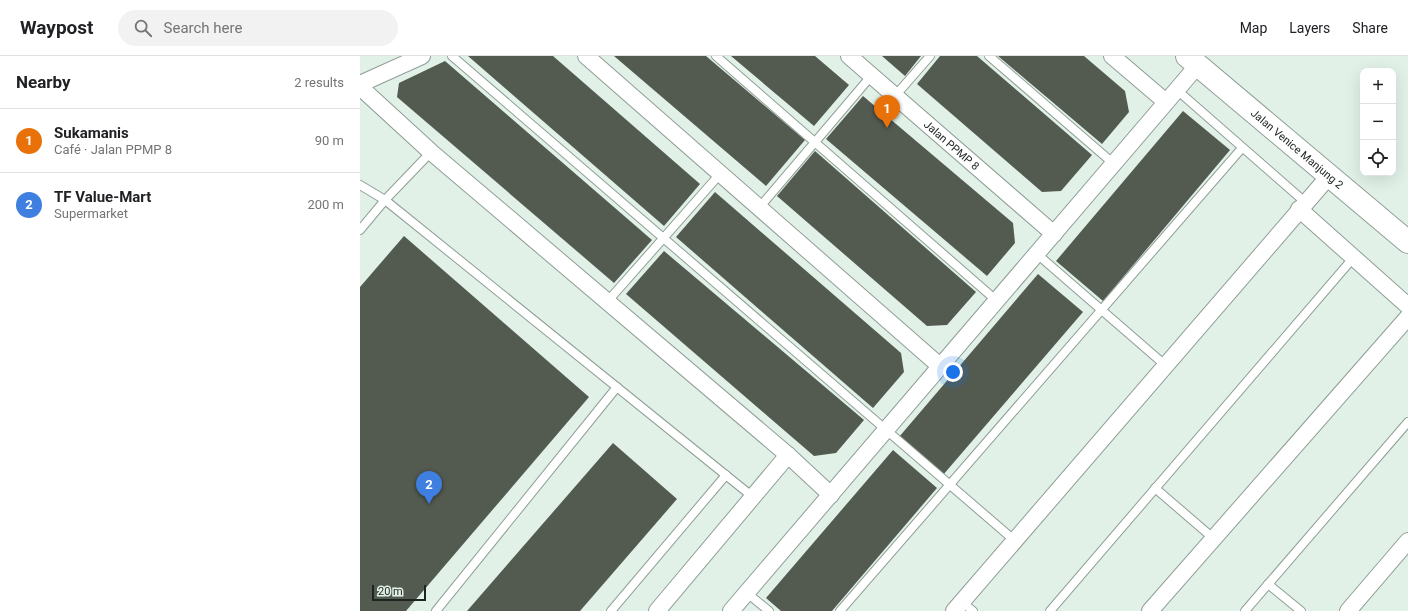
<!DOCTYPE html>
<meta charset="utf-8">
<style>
body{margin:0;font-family:Roboto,sans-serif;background:#f2f2f2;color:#202124}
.controls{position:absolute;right:12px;top:12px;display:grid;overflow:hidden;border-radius:8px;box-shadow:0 4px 16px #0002}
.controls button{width:36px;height:36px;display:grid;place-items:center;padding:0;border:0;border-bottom:1px solid #e0e0e0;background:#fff;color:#202124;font:20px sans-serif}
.scale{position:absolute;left:12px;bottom:10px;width:54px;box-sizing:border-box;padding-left:4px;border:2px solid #1e2421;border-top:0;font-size:11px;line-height:14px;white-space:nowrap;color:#1e2421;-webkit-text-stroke:3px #e1f1e8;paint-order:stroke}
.you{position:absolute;left:593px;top:316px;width:14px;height:14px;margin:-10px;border:3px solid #fff;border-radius:50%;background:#1a73e8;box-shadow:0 0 0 6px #1a73e833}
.badge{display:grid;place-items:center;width:26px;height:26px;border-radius:50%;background:#111827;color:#fff;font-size:13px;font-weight:700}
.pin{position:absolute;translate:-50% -33px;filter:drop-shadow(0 1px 2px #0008)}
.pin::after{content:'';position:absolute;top:21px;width:14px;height:12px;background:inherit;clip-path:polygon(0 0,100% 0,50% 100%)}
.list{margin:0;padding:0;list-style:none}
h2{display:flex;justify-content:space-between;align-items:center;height:52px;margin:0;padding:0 16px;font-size:17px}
h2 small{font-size:13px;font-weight:400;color:#757577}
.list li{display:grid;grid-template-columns:26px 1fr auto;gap:12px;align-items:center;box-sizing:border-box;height:64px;padding:0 16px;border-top:1px solid #e0e0e0}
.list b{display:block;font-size:15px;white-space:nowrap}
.list p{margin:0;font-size:13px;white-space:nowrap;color:#757577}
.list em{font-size:13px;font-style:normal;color:#757577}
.icon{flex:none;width:22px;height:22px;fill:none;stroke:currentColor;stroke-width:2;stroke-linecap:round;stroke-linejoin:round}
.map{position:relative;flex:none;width:1048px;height:555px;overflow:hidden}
header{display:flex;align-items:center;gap:24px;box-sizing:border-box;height:56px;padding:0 20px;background:#fff;border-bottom:1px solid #e0e0e0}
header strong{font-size:19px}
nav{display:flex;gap:22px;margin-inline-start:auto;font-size:14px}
.search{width:280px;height:36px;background:#f2f2f2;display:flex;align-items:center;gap:10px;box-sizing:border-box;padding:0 14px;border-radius:22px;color:#757577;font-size:15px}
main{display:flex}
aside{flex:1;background:#fff}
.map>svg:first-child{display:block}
.building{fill:#535a4f}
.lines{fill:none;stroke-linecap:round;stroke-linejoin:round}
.lane-casing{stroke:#8f9e96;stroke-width:10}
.street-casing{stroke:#8f9e96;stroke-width:18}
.secondary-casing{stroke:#8f9e96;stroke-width:24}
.lane{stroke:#fff;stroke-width:8}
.street{stroke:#fff;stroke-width:16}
.secondary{stroke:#fff;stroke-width:22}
.labels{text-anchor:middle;stroke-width:4;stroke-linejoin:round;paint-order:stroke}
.street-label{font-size:11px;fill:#1e2421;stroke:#e1f1e8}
</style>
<header>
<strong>Waypost</strong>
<div class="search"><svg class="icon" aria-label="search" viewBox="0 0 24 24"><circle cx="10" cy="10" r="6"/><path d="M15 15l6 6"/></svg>Search here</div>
<nav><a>Map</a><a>Layers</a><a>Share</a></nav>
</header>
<main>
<aside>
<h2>Nearby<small>2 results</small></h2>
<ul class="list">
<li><span class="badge" style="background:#e8710a">1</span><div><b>Sukamanis</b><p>Café · Jalan PPMP 8</p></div><em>90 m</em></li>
<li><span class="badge" style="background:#3f7fe0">2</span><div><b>TF Value-Mart</b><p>Supermarket</p></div><em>200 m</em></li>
</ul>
</aside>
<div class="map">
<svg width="1048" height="555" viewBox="0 0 1048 555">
<rect width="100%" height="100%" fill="#e1f1e8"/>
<g class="building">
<polygon points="108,0 193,0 340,128 304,170"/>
<polygon points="254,0 346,0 445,84 406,130"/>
<polygon points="371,0 455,0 489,29 454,70"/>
<polygon points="522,0 561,0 545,20"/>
<polygon points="580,0 617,0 732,99 701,135 682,136 557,28"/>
<polygon points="638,0 724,0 765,35 769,56 742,88"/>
<polygon points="85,5 292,184 254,227 37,41 39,27"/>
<polygon points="503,40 653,167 655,187 627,220 466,83"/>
<polygon points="823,55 870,94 743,245 696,205"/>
<polygon points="455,95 616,236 587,269 567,270 417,140"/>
<polygon points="355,136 541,297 544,316 513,352 316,181"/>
<polygon points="44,180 229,341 46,555 0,555 0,231"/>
<polygon points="304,195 504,364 476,397 454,400 266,238"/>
<polygon points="678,218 723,256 583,419 539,381"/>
<polygon points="253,387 317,443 220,555 107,555"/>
<polygon points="533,394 577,432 472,555 421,555 406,542"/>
</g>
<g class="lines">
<g class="lane-casing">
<g id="lane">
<polyline points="92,0 654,484"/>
<polyline points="356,0 637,245"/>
<polyline points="629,0 754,108"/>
<polyline points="817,34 945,146"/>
<polyline points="535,40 570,0"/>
<polyline points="0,129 25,144 393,441"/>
<polyline points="399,152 512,19"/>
<polyline points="0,174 25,144 71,96"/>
<polyline points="677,198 805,309"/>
<polyline points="247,246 360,118"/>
<polyline points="795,432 853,482"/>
<polyline points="908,528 941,555"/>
<polyline points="387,537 409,555"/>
<polyline points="602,546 613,555"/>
<polyline points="76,555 257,331"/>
<polyline points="251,555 366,419"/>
<polyline points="480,555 882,92"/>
<polyline points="690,555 994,201"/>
<polyline points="885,555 1048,366"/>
</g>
</g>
<g class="street-casing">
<g id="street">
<polyline points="226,0 581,311"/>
<path id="s1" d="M489 0 694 178"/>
<polyline points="752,0 806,46"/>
<polyline points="0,28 62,0"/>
<polyline points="0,31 71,96 428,399 471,439"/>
<polyline points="939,153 1048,250"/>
<polyline points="297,555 428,399"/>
<polyline points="371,555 838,9"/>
<polyline points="594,555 970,119"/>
<polyline points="790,555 1048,261"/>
<polyline points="988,555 1048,485"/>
</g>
</g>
<g class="secondary-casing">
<g id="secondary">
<path id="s2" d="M827 0 1048 186"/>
</g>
</g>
<use href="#lane" class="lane"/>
<use href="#street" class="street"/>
<use href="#secondary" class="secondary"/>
</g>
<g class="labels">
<g class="street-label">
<text dy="4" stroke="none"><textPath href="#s1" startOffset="136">Jalan PPMP 8</textPath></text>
<text dy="4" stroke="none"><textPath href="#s2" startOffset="144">Jalan Venice Manjung 2</textPath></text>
</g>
</g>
</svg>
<div class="controls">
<button>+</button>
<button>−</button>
<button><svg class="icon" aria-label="locate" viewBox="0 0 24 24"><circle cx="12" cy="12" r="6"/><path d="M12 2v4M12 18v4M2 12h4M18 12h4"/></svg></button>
</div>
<div class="scale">20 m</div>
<div class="you"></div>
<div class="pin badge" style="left:527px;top:72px;background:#e8710a">1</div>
<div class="pin badge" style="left:69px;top:448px;background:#3f7fe0">2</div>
</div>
</main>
